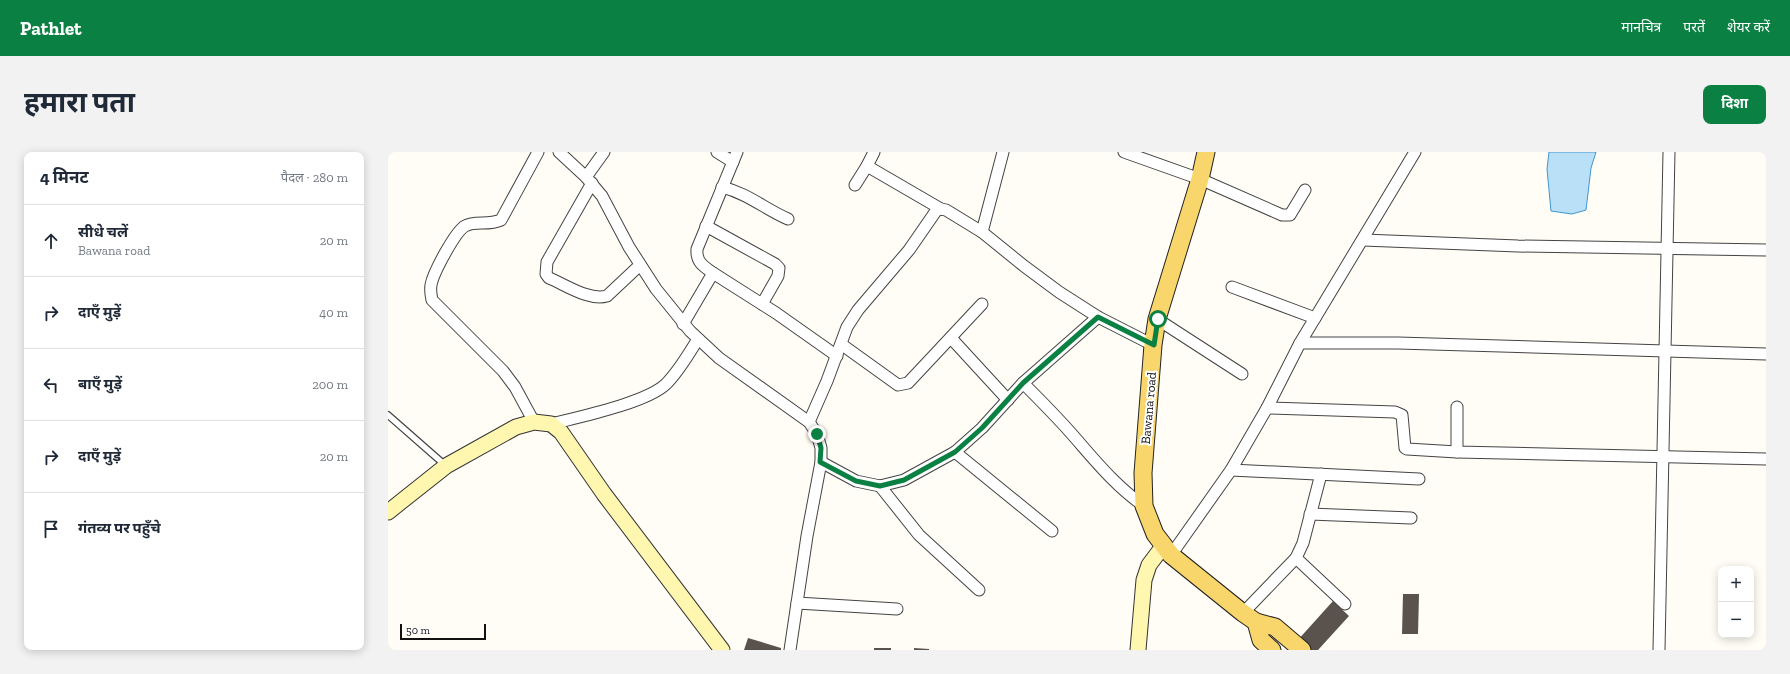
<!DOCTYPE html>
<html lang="hi">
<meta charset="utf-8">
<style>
body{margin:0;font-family:"Zilla Slab","Noto Sans Devanagari",serif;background:#f2f2f3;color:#1f2937}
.controls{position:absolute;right:12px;bottom:12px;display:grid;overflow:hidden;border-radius:8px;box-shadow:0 2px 10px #0003}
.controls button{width:36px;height:36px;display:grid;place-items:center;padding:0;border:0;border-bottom:1px solid #e0e1e3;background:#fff;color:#1f2937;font:20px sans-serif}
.scale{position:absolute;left:12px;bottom:10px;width:86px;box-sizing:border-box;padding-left:4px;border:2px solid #111;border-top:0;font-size:11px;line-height:14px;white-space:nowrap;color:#111;-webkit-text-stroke:3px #fff;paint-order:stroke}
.stop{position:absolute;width:12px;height:12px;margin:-9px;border:3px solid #0b8043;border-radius:50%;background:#fff}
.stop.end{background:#0b8043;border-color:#fff;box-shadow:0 1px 4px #0008}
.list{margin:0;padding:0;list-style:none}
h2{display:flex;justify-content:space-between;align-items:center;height:52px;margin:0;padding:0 16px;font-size:17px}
h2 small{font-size:13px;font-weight:400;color:#747a83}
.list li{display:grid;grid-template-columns:26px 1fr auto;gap:12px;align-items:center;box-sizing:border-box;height:72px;padding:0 16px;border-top:1px solid #e0e1e3}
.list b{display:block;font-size:15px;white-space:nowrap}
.list p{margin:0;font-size:13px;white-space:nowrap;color:#747a83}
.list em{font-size:13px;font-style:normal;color:#747a83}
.icon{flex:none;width:22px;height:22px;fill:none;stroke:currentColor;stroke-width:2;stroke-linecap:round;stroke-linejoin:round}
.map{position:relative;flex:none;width:1378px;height:498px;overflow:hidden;border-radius:8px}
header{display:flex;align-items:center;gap:24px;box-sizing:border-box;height:56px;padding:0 20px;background:#0b8043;color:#fff}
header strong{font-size:19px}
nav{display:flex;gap:22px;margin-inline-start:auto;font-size:14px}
.intro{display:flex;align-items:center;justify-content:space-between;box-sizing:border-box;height:96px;padding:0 24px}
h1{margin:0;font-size:28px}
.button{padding:10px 18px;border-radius:8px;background:#0b8043;color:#fff;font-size:14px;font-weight:700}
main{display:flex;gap:24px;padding:0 24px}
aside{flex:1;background:#fff;border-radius:8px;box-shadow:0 2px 10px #0003}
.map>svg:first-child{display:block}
.water{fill:#b9e0f7;stroke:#3f96cf}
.building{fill:#5a524d}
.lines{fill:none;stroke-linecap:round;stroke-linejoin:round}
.lane-casing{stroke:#444;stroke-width:8}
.street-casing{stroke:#444;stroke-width:13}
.secondary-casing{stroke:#333;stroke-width:17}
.primary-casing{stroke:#222;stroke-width:19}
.lane{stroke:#fff;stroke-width:5.5}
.street{stroke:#fff;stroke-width:11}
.secondary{stroke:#fff6b0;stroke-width:15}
.primary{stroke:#f9d66b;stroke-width:17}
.route{stroke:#0b8043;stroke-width:5}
.labels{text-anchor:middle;stroke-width:4;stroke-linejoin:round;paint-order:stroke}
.street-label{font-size:13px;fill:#111;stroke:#fff}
</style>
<header>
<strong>Pathlet</strong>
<nav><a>मानचित्र</a><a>परतें</a><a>शेयर करें</a></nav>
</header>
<div class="intro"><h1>हमारा पता</h1><a class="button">दिशा</a></div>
<main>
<aside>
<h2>4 मिनट<small>पैदल · 280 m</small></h2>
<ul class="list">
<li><svg class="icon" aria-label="ahead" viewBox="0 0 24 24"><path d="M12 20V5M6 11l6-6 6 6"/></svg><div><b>सीधे चलें</b><p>Bawana road</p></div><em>20 m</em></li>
<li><svg class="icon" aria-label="right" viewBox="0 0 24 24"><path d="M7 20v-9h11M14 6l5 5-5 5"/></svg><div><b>दाएँ मुड़ें</b></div><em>40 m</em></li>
<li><svg class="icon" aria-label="left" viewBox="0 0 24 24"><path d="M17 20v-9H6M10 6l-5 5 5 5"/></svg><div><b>बाएँ मुड़ें</b></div><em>200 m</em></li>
<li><svg class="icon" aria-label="right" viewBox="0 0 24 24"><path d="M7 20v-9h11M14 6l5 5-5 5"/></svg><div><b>दाएँ मुड़ें</b></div><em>20 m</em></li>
<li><svg class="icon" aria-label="arrive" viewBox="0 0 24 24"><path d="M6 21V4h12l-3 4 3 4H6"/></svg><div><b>गंतव्य पर पहुँचे</b></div></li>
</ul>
</aside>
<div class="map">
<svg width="1378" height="498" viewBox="0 0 1378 498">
<rect width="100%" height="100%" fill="#fffdf5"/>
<polygon class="water" points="1161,0 1208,0 1203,16 1198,58 1184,62 1163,59 1159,17"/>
<g class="building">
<polygon points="1015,442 1031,442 1030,482 1014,482"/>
<polygon points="945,449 961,464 930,498 919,498 909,489"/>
<polygon points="360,486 393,496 393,498 356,498"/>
<rect x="486" y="496" width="17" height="2"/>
<polygon points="526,496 541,497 541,498 526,498"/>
</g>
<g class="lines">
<g class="lane-casing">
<polyline id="lane" points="0,263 57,313"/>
</g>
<g class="street-casing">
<g id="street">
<polyline points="171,0 198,25 214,44 241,95 268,137 302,179 331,206 421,270 429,282 433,296 433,310 419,384 402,498"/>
<polyline points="329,0 345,10"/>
<polyline points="486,0 479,14 553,57"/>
<polyline points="736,0 812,27 894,63 902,63 917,38"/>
<polyline points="198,25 216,0"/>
<path d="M204 31 159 110 158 122 161 126C178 133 201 149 219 144L252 113"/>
<polyline points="467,33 479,14"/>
<path d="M334 35C361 42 375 56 400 67"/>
<polyline points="318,74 387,112 391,116 390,124 374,152"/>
<polyline points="594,80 615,0"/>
<polyline points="975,88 1130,94 1378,98"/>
<polyline points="325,121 388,161 449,204"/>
<polyline points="844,135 927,166"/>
<polyline points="769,167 854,222"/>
<path d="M295 172 325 121C315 114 308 110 309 97L349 0"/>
<polyline points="563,186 620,248"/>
<polyline points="912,191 1010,191 1378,202"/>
<polyline points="453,192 510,233 520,231 594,152"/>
<polyline points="1069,255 1069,300 1378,307"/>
<polyline points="879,256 1007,260 1014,263 1017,296 1019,297 1069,300"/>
<path d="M146 270 127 235 115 219 44 148C43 143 42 139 43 133 45 121 67 80 77 74 87 68 100 74 113 68L150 0"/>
<polyline points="421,270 439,229 459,175 470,158 521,98 548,59 553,57 558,58 594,80 636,114 671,140 710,165"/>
<path d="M163 272C191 265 258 251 278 232 291 219 300 203 310 187"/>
<polyline points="567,300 664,379"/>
<polyline points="433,310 468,329 492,334 516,328 567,300 594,276 635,231"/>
<polyline points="843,318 1031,327"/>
<polyline points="492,334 531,383 591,438"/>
<path d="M756 354C726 333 706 307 682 280 667 263 651 247 635 231L710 165 765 193"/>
<polyline points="922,362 1023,366"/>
<polyline points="783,403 843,318 879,256 912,191 1027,0"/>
<polyline points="908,406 957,452"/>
<polyline points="409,451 509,457"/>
<polyline points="855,461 908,406 915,391 933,322"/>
<polyline points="1271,498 1281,0"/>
</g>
</g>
<g class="secondary-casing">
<g id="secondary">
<polyline points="0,360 58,314 128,275 146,270 163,272 173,280 216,342 334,498"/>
<polyline points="750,498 756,428 761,413 776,393"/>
</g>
</g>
<g class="primary-casing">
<g id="primary">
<polyline points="818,0 812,27 769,167 765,193 755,321 756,354 767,382 783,403 855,461 868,470 887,475 914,498"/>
<polyline points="868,470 873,488 884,498"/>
</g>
</g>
<use href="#lane" class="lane"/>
<use href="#street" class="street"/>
<use href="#secondary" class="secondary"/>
<use href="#primary" class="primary"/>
</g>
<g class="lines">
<polyline class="route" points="429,282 433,296 432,310 468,329 492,334 516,328 567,300 594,276 635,231 710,165 766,193 770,167"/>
</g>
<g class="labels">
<g class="street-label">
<text transform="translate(760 256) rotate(-85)" y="5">Bawana road</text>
</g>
</g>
</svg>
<div class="controls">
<button>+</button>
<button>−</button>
</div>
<div class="scale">50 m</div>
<div class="stop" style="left:770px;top:167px"></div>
<div class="stop end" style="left:429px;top:282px"></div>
</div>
</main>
